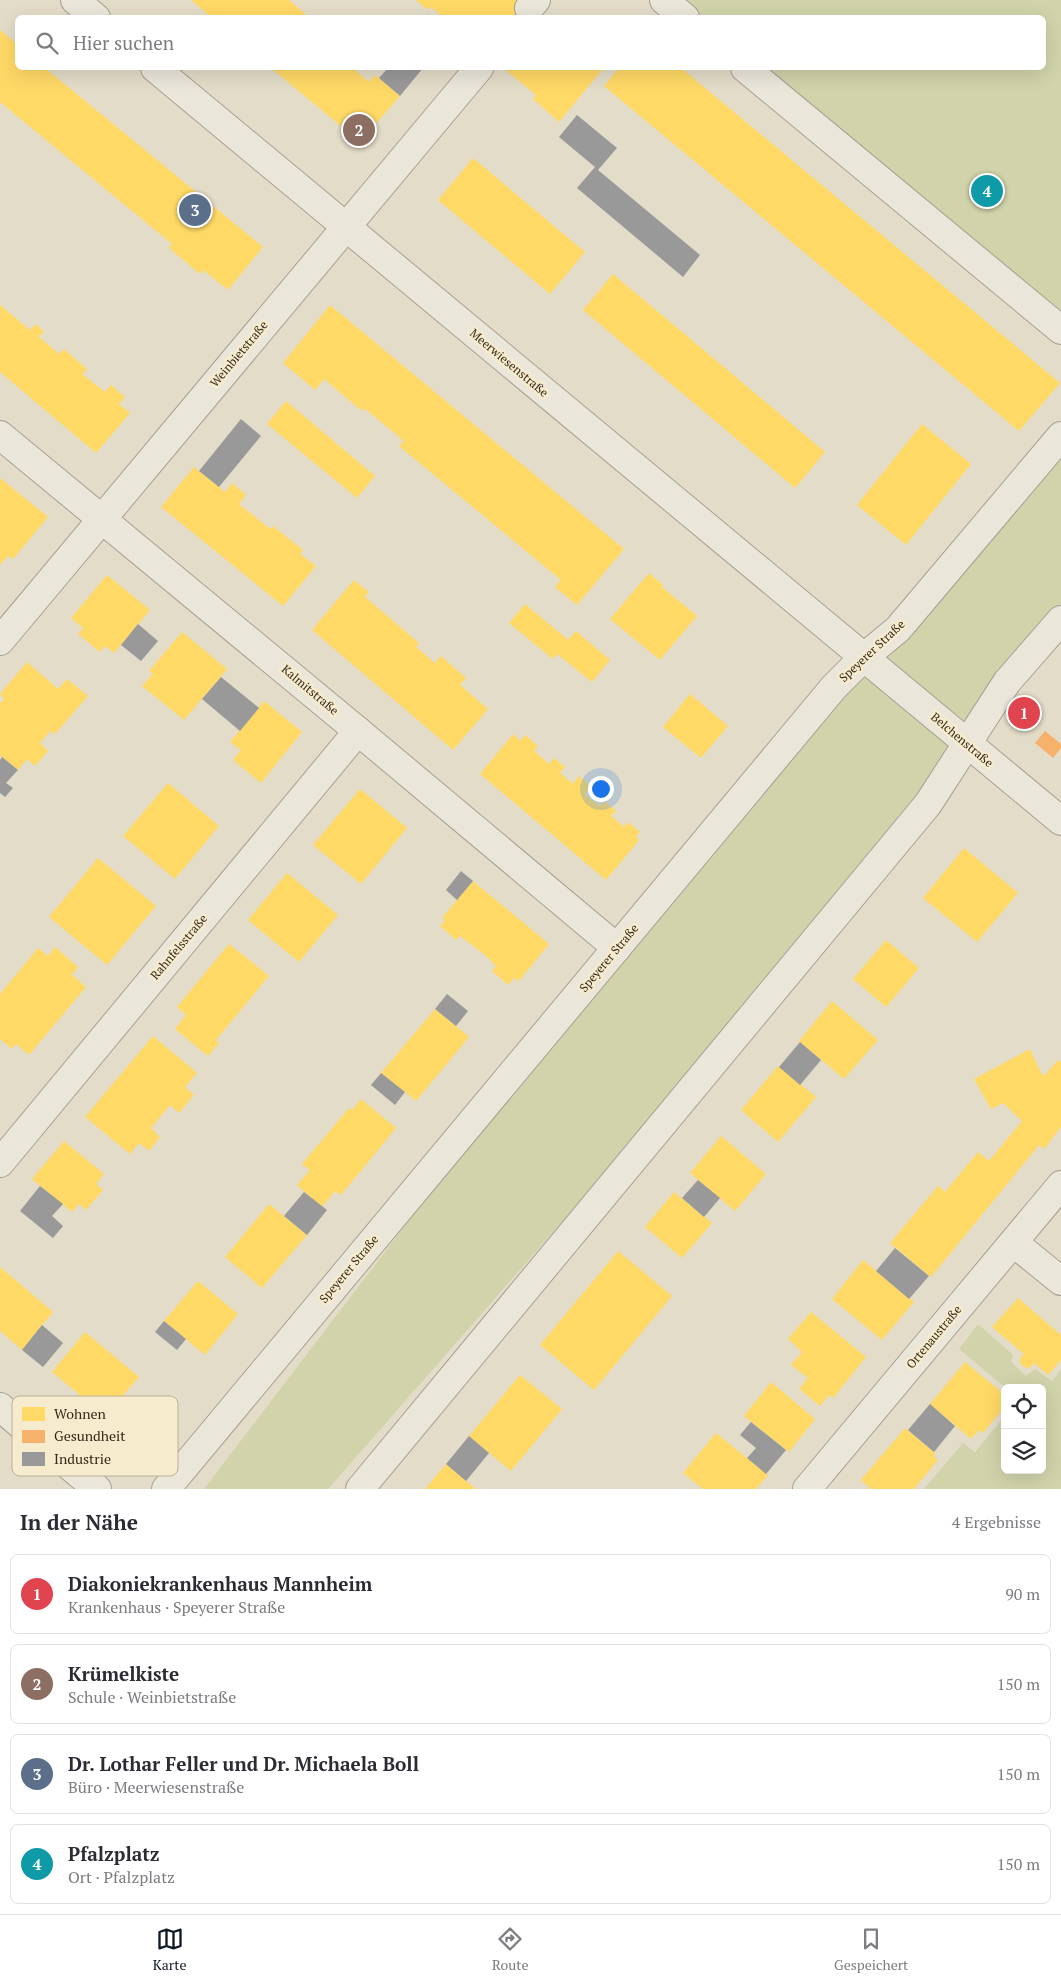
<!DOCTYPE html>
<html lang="de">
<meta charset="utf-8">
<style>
body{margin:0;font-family:"PT Serif",serif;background:#f7f7f7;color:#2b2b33}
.controls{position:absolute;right:15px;bottom:15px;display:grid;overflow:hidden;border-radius:8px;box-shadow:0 5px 20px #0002}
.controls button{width:45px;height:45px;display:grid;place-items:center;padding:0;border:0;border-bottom:1px solid #e1e1e2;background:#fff;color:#2b2b33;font:25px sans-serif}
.you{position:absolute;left:600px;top:788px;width:18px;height:18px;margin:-12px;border:4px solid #fff;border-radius:50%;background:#1a73e8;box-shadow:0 0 0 8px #1a73e833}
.badge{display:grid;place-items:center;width:32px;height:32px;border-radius:50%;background:#111827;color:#fff;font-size:16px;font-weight:700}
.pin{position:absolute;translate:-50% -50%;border:2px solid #fff;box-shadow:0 1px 5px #0006}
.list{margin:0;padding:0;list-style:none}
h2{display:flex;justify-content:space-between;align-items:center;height:65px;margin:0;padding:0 20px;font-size:21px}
h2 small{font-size:16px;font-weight:400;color:#7c7c81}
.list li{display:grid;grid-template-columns:32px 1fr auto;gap:15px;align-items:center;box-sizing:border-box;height:80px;margin:0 10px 10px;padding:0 10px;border:1px solid #e1e1e2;border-radius:8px}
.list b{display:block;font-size:19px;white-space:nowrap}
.list p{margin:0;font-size:16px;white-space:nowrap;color:#7c7c81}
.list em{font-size:16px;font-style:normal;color:#7c7c81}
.icon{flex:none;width:28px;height:28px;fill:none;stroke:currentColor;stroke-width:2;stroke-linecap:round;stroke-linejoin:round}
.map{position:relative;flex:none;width:1061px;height:1489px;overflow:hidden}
.search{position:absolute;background:#fff;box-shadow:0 5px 20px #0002;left:15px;right:15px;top:15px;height:55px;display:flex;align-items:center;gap:12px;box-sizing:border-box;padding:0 18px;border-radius:8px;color:#7c7c81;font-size:19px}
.sheet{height:425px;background:#fff}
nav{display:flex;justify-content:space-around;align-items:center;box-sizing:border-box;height:70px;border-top:1px solid #e1e1e2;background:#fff;font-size:14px;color:#7c7c81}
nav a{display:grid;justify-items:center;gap:2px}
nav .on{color:#111827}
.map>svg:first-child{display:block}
.green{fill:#d1d3aa}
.homes{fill:#ffd966}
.health{fill:#f6b26b}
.industry{fill:#999}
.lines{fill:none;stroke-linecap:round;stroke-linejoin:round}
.minor-casing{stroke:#a7a092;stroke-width:30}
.minor{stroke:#ebe6da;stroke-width:28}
.labels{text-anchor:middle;stroke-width:5;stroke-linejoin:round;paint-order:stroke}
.street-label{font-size:12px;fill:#35291b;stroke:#f6ebcc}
.key{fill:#f6ebcc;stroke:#bcb197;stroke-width:1}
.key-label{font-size:14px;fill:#35291b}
</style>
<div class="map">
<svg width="1061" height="1489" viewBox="0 0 1061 1489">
<rect width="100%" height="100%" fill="#e3dcc8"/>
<g class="green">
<polygon points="664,0 1061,0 1061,330 745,68 1044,68 1044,18 685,18"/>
<polygon points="1061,436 1061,620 928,804 328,1489 204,1489 617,948"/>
<polygon points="978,1324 1013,1355 1011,1362 1026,1376 1035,1369 1052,1381 1061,1370 1061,1489 924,1489 963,1443 975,1452 1005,1416 1005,1470 1042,1470 1042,1388 1006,1388 959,1349"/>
</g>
<g class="homes">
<polygon points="191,0 289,0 310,18 212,18"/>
<polygon points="416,0 519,0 540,18 444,18 431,7 428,10"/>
<polygon points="0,30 18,45 18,68 45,68 263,247 228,290 203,270 200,274 169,248 172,244 0,102"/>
<polygon points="271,68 358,68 356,71 369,82 375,75 400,96 360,142"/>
<polygon points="503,68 599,68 602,70 559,122 533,99 536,95"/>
<polygon points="619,68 681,68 1060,383 1019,431 604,86"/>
<polygon points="473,158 585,252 550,294 438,200"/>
<polygon points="613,274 825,452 795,488 583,310"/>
<polygon points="0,305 30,330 36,324 44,331 39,337 59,354 64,349 87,369 82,374 105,392 111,385 125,397 119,404 130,413 96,453 0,372"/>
<polygon points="330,305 624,549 577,605 555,587 561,580 399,446 404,441 364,408 362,411 324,379 315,390 283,363"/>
<polygon points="286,401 375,476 357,498 267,424"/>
<polygon points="922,424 971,464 906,545 857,505"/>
<polygon points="194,467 225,492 232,483 246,495 239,504 270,529 273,526 303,550 300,554 316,566 283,606 161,507"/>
<polygon points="0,478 48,517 13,559 8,556 0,565"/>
<polygon points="649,573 663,585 662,587 697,616 660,660 610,619"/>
<polygon points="107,575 150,610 114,653 105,646 100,652 78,634 83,628 71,618"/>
<polygon points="354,580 369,592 365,597 419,643 416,647 435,663 441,656 466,678 460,685 488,709 453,750 312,630"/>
<polygon points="525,604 568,640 576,631 610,660 592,682 557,654 553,659 509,623"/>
<polygon points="182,632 227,669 184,720 142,686 153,674 149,671"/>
<polygon points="27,662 58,689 67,679 88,696 55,734 50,731 40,743 48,751 35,766 27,759 18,770 0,755 0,703 4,699 0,694"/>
<polygon points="690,694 728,726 701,758 663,727"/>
<polygon points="264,701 302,732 261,783 233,760 241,750 230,742"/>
<polygon points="513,734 520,741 525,735 538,746 534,751 549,764 554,758 565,767 560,773 573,784 579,776 591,786 585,794 589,798 600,806 604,801 616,811 611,816 624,827 628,822 640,832 636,837 639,840 606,880 480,774"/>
<polygon points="168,783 219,826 175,879 123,836"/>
<polygon points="360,789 407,828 361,884 313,845"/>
<polygon points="964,848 1018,893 977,942 923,898"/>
<polygon points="98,858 156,906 107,965 49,917"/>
<polygon points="287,873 338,915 299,962 248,920"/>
<polygon points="473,881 549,944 519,981 514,978 508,985 492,971 496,966 485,955 460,936 456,940 440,926 445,920 442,918"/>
<polygon points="886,940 919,968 886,1007 853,979"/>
<polygon points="229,944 269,976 216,1040 219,1043 208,1056 175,1029 186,1015 177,1007"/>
<polygon points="55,947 78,967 72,975 86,987 29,1055 16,1044 12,1049 0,1039 0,994 38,948 48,956"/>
<polygon points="832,1001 878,1040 844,1079 799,1041"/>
<polygon points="435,1009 469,1037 416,1101 381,1073"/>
<polygon points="153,1036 197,1073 185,1087 194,1095 179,1113 170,1105 151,1128 160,1137 149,1151 139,1143 130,1154 85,1117"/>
<polygon points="1030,1049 1041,1073 1044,1076 1058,1060 1061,1062 1061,1127 1044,1149 1039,1145 931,1277 890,1243 938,1186 945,1192 978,1152 989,1161 1022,1121 1003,1103 991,1109 974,1079"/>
<polygon points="778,1066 816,1097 778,1142 741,1110"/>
<polygon points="361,1099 396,1128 341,1195 335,1191 322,1207 297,1185 310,1170 302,1164 349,1108 352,1110"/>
<polygon points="721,1136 766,1174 735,1211 690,1173"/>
<polygon points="64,1141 104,1174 96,1184 103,1190 86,1210 79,1204 72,1212 32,1179"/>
<polygon points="674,1192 712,1223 682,1258 645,1227"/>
<polygon points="269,1204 307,1235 262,1288 225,1257"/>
<polygon points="618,1251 672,1296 594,1390 540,1345"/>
<polygon points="863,1260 914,1302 882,1340 832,1299"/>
<polygon points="0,1267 53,1312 22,1350 0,1331"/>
<polygon points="198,1281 238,1314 205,1355 164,1321"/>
<polygon points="1018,1298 1061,1335 1061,1360 1048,1375 1034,1363 1031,1367 1025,1368 1020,1363 1020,1358 1024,1354 992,1327"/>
<polygon points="811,1312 866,1357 833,1398 829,1395 820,1406 799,1389 808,1378 791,1365 802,1352 788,1339"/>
<polygon points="85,1332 139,1377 105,1416 52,1372"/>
<polygon points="965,1362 1005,1395 1005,1406 983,1433 979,1430 971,1439 930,1404"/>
<polygon points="520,1375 562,1409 511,1471 469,1436"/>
<polygon points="771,1382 815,1419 789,1452 744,1416"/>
<polygon points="905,1428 936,1454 933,1456 938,1460 914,1489 871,1489 861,1480"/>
<polygon points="716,1433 768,1475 756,1489 703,1489 683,1473"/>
<polygon points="446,1464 466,1481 476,1489 425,1489"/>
</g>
<polygon class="health" points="1045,731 1061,744 1061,748 1053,758 1035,743"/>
<g class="industry">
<polygon points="388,68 423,68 400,96 379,78"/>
<polygon points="577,115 617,148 598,170 700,255 683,277 577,188 595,167 559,137"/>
<polygon points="241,419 261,436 219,487 199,471"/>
<polygon points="138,624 158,641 141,661 121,645"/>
<polygon points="221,677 259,708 240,731 202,699"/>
<polygon points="2,757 18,770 6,783 13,788 5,797 0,793 0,760"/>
<polygon points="461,871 473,881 457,900 446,890"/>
<polygon points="447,994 468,1011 456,1026 435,1009"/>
<polygon points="800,1042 821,1060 800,1085 779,1067"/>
<polygon points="381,1073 405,1092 395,1105 371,1085"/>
<polygon points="698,1180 720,1198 704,1217 682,1198"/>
<polygon points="40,1186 63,1204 52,1216 63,1226 53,1238 20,1211"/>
<polygon points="304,1192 327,1210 307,1235 284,1216"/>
<polygon points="895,1248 929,1276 909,1299 876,1271"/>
<polygon points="164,1321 186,1339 177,1350 155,1332"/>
<polygon points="42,1325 63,1343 43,1367 22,1350"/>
<polygon points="930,1404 955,1426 934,1452 908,1430"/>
<polygon points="751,1422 786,1450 766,1474 747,1458 756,1448 740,1435"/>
<polygon points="469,1436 489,1453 466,1481 446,1464"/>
</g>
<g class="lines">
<g class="minor-casing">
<g id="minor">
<polyline points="75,0 96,18"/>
<polyline points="664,0 685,18"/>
<polyline points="529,8 536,0"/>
<polyline points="155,68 1061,821"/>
<polyline points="745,68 1061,330"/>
<polyline points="0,435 358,731 617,948"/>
<polyline points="0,641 479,68"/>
<polyline points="0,1163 358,731"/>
<polyline points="1014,1243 1061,1281"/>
<polyline points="0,1407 97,1489"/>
<polyline points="166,1489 834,687 863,658 898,629 1061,436"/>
<polyline points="360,1489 928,804 1007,682 1061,620"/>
<polyline points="807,1489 1061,1185"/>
</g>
</g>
<use href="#minor" class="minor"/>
</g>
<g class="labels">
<g class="street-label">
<text transform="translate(239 354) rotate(-50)" y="4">Weinbietstraße</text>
<text transform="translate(509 363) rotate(40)" y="4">Meerwiesenstraße</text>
<text transform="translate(872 651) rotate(-43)" y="4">Speyerer Straße</text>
<text transform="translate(310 690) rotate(40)" y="4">Kalmitstraße</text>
<text transform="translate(962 740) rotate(40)" y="4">Belchenstraße</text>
<text transform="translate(179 947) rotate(-50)" y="4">Rahnfelsstraße</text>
<text transform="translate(609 958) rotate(-50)" y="4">Speyerer Straße</text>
<text transform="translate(349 1269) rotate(-50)" y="4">Speyerer Straße</text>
<text transform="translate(934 1337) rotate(-50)" y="4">Ortenaustraße</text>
</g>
</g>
<rect x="12" y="1396" width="166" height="80" rx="8" class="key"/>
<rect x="22" y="1407" width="23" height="14" fill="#ffd966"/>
<rect x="22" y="1430" width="23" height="13" fill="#f6b26b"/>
<rect x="22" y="1452" width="23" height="14" fill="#999"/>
<g class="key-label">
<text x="54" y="1419">Wohnen</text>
<text x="54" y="1441">Gesundheit</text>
<text x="54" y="1464">Industrie</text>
</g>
</svg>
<div class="controls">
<button><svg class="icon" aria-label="locate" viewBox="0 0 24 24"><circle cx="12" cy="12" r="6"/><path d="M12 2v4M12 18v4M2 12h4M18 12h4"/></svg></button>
<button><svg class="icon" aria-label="layers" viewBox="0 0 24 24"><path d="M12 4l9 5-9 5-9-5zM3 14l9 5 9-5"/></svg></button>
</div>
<div class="you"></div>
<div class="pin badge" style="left:1024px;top:713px;background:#e0444e">1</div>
<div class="pin badge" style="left:359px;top:130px;background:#8d6e63">2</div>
<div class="pin badge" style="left:195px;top:210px;background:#5c6f8a">3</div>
<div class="pin badge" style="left:987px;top:191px;background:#0f9aa8">4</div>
<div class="search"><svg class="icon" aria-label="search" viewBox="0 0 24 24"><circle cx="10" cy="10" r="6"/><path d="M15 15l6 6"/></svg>Hier suchen</div>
</div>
<section class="sheet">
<h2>In der Nähe<small>4 Ergebnisse</small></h2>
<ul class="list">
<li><span class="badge" style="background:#e0444e">1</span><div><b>Diakoniekrankenhaus Mannheim</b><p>Krankenhaus · Speyerer Straße</p></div><em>90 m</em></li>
<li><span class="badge" style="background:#8d6e63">2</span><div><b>Krümelkiste</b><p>Schule · Weinbietstraße</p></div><em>150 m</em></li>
<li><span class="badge" style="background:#5c6f8a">3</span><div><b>Dr. Lothar Feller und Dr. Michaela Boll</b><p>Büro · Meerwiesenstraße</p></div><em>150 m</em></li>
<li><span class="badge" style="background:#0f9aa8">4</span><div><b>Pfalzplatz</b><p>Ort · Pfalzplatz</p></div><em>150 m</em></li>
</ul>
</section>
<nav>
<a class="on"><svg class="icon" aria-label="map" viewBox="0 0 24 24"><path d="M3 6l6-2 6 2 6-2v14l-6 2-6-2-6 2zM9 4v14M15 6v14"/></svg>Karte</a>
<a><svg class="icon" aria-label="directions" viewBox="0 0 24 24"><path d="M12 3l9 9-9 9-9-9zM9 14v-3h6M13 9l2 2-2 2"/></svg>Route</a>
<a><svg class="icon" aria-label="saved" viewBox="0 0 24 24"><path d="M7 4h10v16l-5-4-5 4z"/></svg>Gespeichert</a>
</nav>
